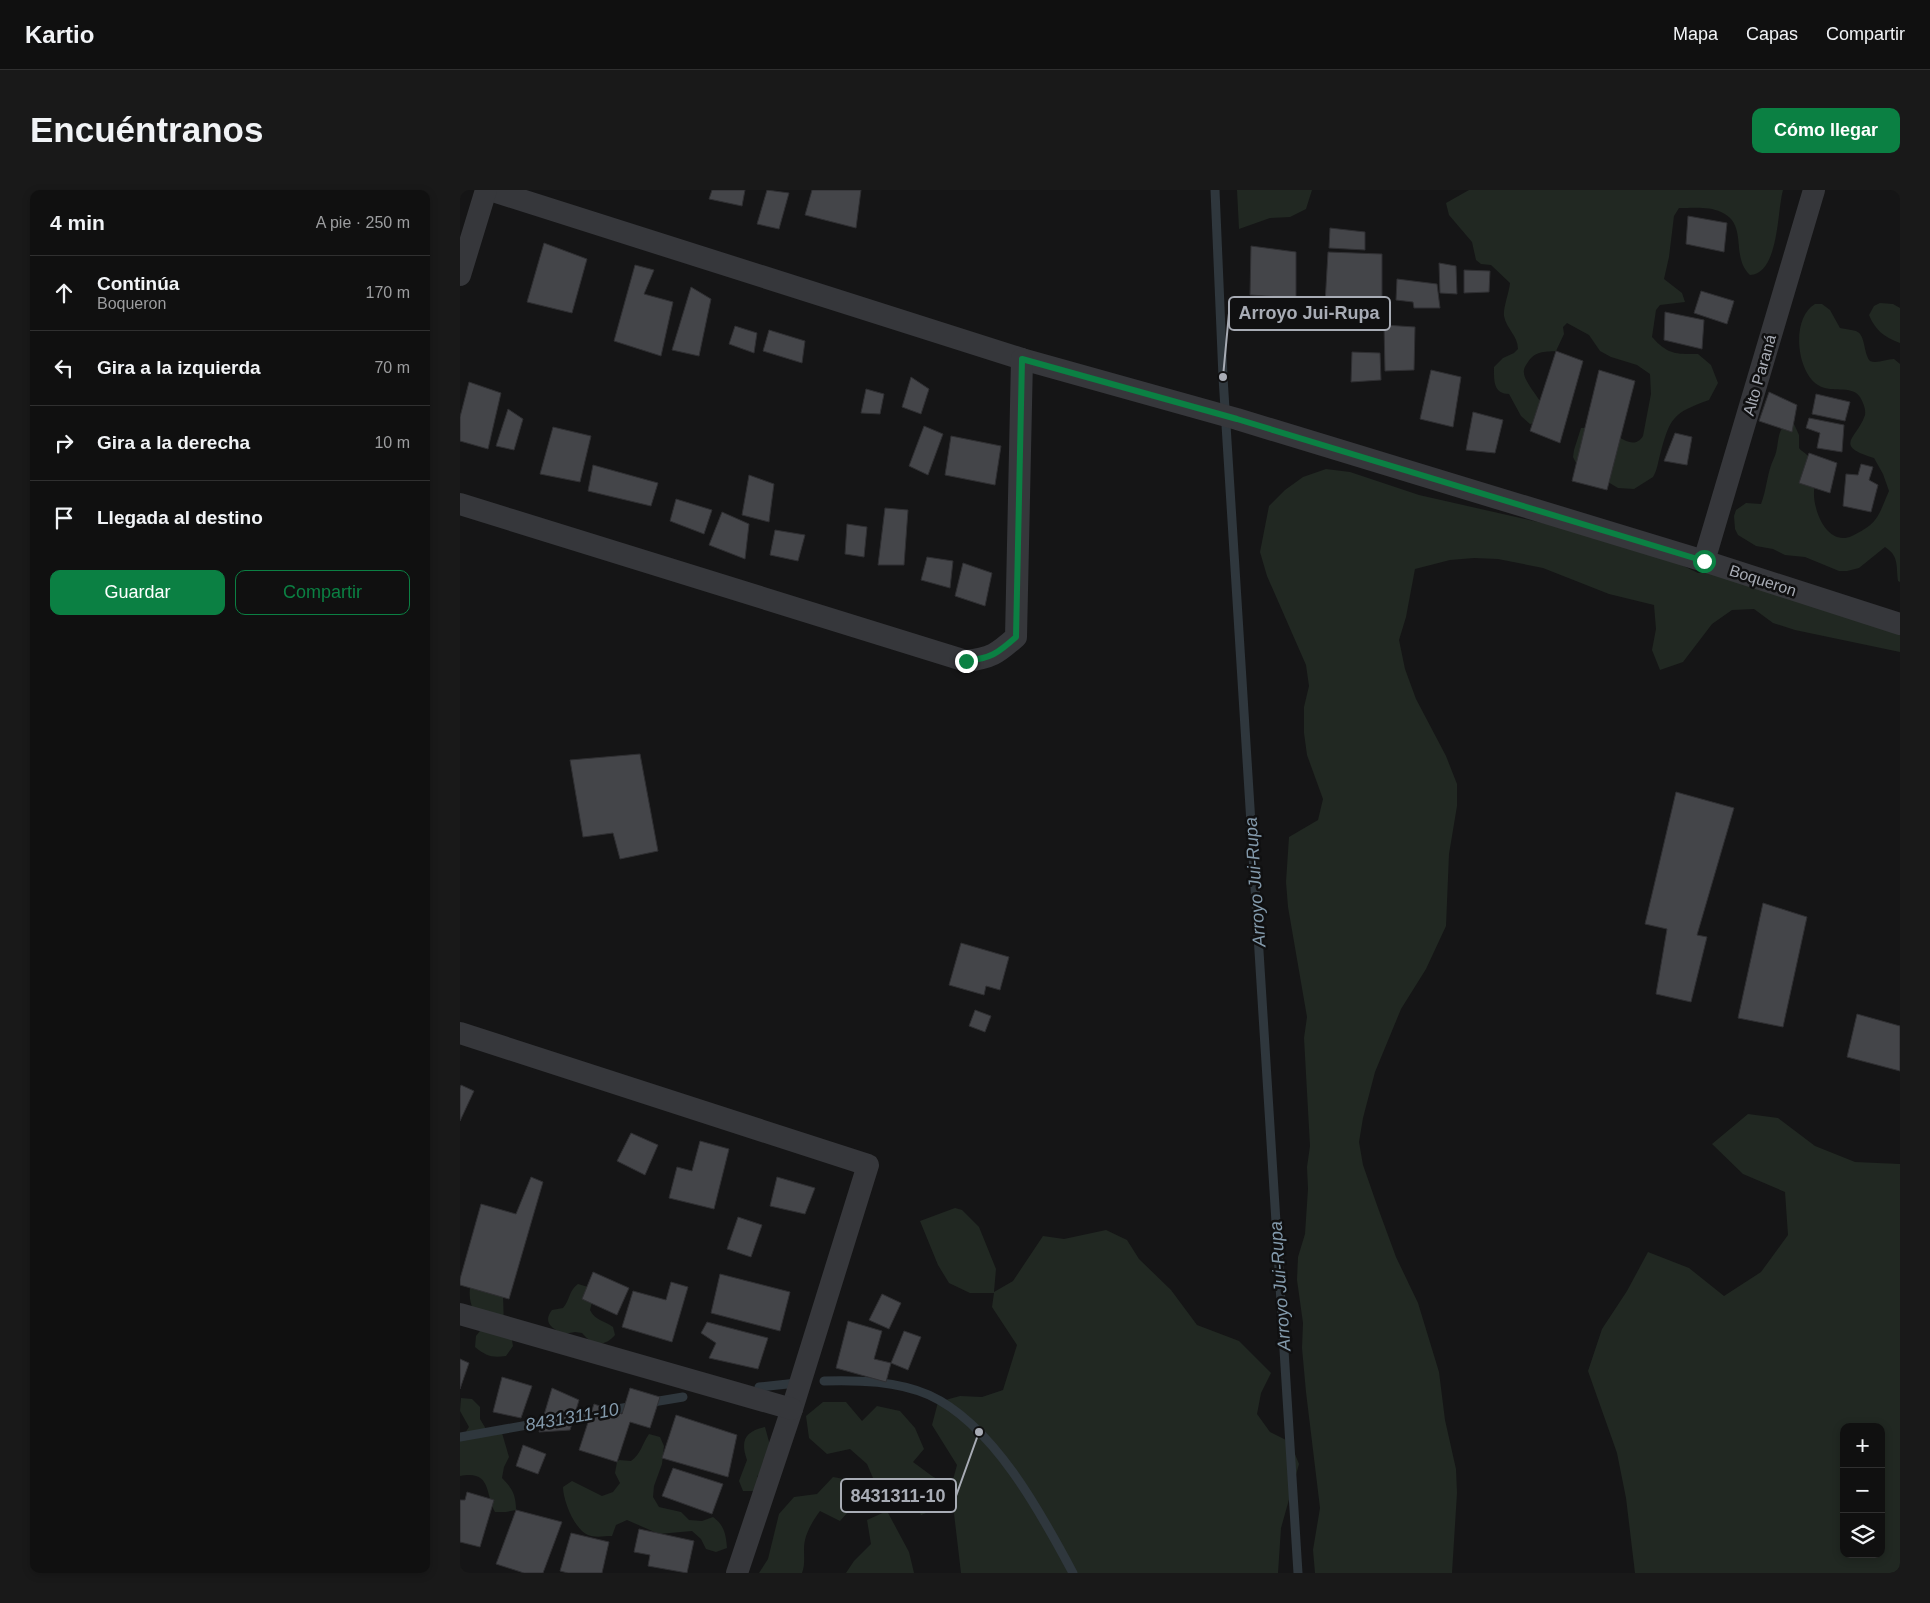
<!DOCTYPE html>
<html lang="es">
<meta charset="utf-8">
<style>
body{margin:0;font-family:Helvetica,sans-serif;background:#191919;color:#f1f3f6}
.controls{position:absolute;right:15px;bottom:15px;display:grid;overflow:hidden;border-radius:10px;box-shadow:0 2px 8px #0003}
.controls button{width:45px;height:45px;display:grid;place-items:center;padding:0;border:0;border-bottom:1px solid #303030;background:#101010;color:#f1f3f6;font:25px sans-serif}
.stop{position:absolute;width:15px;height:15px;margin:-11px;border:4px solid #0b8043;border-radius:50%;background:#fff}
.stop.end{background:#0b8043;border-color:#fff;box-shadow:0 1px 5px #0008}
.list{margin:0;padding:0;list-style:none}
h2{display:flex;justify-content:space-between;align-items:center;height:65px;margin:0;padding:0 20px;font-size:21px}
h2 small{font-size:16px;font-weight:400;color:#9c9d9f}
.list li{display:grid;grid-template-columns:32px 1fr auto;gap:15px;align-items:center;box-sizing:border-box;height:75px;padding:0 20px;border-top:1px solid #303030}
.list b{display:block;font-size:19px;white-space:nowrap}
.list p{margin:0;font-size:16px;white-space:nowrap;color:#9c9d9f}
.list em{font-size:16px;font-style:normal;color:#9c9d9f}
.actions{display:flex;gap:10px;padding:15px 20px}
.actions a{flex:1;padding:11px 0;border:1px solid #0b8043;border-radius:10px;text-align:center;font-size:18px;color:#0b8043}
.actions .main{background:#0b8043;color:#fff}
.icon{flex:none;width:28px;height:28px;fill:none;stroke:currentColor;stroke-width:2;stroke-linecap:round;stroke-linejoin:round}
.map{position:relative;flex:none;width:1440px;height:1383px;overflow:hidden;border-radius:10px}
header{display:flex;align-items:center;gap:30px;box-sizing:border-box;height:70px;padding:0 25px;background:#101010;border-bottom:1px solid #303030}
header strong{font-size:24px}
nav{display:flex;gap:28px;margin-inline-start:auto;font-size:18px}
.intro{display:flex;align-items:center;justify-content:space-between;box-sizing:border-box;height:120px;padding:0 30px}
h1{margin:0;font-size:35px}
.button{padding:12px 22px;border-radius:10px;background:#0b8043;color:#fff;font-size:18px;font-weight:700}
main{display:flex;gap:30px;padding:0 30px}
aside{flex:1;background:#101010;border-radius:10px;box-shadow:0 2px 8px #0003}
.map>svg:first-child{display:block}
.green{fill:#212822;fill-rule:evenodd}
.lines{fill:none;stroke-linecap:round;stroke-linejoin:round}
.stream{stroke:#2f373d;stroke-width:9}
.building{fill:#444549;stroke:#2f2f32}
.minor{stroke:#36373b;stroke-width:22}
.route{stroke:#0b8043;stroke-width:6}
.labels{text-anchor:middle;stroke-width:5;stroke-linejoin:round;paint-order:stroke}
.street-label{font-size:16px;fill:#a8acb5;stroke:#101011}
.water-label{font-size:18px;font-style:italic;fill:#839aac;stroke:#101011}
.leader{fill:none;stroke:#a8acb5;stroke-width:2}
.callout-dot{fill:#a8acb5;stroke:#101011;stroke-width:2}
.callout{fill:#101011;stroke:#a8acb5;stroke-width:2}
.callout-label{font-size:18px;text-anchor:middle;font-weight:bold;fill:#a8acb5}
</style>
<header>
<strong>Kartio</strong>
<nav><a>Mapa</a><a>Capas</a><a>Compartir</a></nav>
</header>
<div class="intro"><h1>Encuéntranos</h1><a class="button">Cómo llegar</a></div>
<main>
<aside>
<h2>4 min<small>A pie · 250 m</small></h2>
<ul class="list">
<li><svg class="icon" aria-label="ahead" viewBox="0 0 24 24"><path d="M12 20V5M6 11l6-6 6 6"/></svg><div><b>Continúa</b><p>Boqueron</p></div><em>170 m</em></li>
<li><svg class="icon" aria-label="left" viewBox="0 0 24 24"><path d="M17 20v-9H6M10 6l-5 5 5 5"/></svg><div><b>Gira a la izquierda</b></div><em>70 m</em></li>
<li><svg class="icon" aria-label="right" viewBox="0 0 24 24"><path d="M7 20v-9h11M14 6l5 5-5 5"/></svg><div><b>Gira a la derecha</b></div><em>10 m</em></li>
<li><svg class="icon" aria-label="arrive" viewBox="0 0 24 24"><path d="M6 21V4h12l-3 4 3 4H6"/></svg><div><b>Llegada al destino</b></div></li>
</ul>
<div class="actions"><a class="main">Guardar</a><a>Compartir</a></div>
</aside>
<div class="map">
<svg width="1440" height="1383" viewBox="0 0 1440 1383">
<rect width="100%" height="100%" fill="#151516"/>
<g class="green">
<polygon points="777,0 852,0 846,19 830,27 810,28 779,39"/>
<path d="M1009 0H1323C1317 21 1319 84 1290 85 1270 67 1289 34 1261 22 1249 16 1232 18 1219 18L1214 26 1209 67 1204 89 1222 103 1225 112 1200 115 1196 120 1192 147C1208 165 1216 164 1238 164L1251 175 1258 193 1249 210C1213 223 1210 227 1200 265 1198 272 1197 281 1193 287L1174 299 1158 298 1116 273 1113 267 1114 260 1121 238C1129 237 1137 237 1145 240 1158 244 1173 262 1183 246L1191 204 1190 184 1177 175 1151 167 1140 161 1129 145 1107 133 1103 137 1104 144 1096 161C1084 162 1075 161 1068 172 1066 175 1063 179 1064 183 1064 191 1080 209 1084 218L1076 233 1070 234 1061 226 1049 204C1033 204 1034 190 1034 177L1043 168 1054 163 1058 159C1058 146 1046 138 1044 126 1043 118 1049 103 1050 93L1031 75 1021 74 1016 70 1012 52 989 25 986 13Z"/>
<path d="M1420 113 1433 114 1440 118V153C1424 147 1415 140 1409 125L1414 116Z"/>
<path d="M1355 114H1362L1370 120 1380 138C1385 139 1392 140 1396 141 1406 145 1403 163 1410 171 1417 174 1426 169 1434 169L1440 174V392L1438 391C1436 375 1439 366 1425 357L1399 378 1387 381H1379L1345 367 1325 365 1313 359 1296 356 1278 345 1275 339 1274 326 1276 320 1286 313 1301 314C1307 299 1307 282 1314 268 1320 256 1315 241 1328 232L1334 234 1339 245V258C1342 262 1348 264 1349 268 1352 274 1355 284 1355 290 1355 294 1354 298 1354 302 1353 320 1367 357 1392 346 1419 333 1418 326 1429 301L1423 284 1414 268C1372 255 1397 249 1405 225 1406 219 1403 212 1400 207 1391 194 1371 204 1358 195 1336 181 1331 128 1355 114Z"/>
<polygon points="866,279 890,282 959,305 1100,337 1197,363 1238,383 1260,381 1440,428 1440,462 1335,440 1313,433 1294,419 1272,420 1252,434 1223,472 1200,480 1192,460 1196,439 1194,415 1149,404 1083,378 1038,369 1014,368 990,370 955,379 946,427 939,450 945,479 956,509 986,566 997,594 997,616 989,664 986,736 966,779 941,819 915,882 903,928 899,952 903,975 918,1018 936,1067 958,1113 979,1182 985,1230 996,1279 997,1303 992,1383 855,1383 853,1360 860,1318 846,1202 842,1158 843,1133 837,1090 838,1067 845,1044 848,999 847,977 850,956 844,848 847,827 828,717 826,692 829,647 858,630 863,609 847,565 844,543 844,517 849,496 846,475 807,386 800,362 809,316 825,300 843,287"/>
<path d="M1288 924 1318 928 1355 956 1395 972 1440 974V1383H1175L1166 1308 1157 1263 1128 1181 1142 1139 1167 1101 1188 1062 1229 1078 1264 1106 1301 1082 1328 1045 1325 1002 1283 984 1252 954ZM1384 1237H1421V1364H1384Z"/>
<polygon points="495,1018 502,1020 519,1037 536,1079 534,1102 553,1091 583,1046 604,1049 646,1040 667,1050 679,1069 711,1100 737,1135 779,1151 811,1183 801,1203 797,1224 810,1242 830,1252 839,1274 821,1338 818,1383 501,1383 491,1298 484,1316 461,1325 452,1305 438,1289 416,1295 407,1274 390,1259 367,1264 349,1248 346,1226 363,1212 386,1212 402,1231 417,1216 440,1221 455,1238 464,1259 453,1272 472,1286 491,1297 497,1275 472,1235 478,1212 500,1206 522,1207 543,1200 557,1155 532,1117 534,1103 510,1103 489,1093 478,1075 460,1031"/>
<path d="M21 1094 43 1105 44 1136 51 1145 53 1156 46 1166C32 1168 26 1166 15 1157L16 1146 23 1137C15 1124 8 1114 10 1098Z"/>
<path d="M118 1094 128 1097 133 1108 130 1120C135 1131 144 1130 153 1137L155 1145C144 1158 132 1155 122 1143L115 1142 104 1144C93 1139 82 1133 92 1120L103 1118C110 1110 109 1100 118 1094Z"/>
<path d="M1 1208 12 1209 20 1217V1229L26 1239 32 1237 42 1243 49 1267 44 1277 42 1288C52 1298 56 1305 56 1320L46 1322H35C25 1304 32 1280 0 1286V1247L3 1246 9 1237 0 1221Z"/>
<path d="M305 1237 311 1259 307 1282 297 1286 299 1289 295 1301H283L279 1291 287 1270C280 1251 285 1241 305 1237Z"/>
<path d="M189 1244 200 1247 204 1256 202 1274 194 1296 193 1307 199 1317 221 1322 229 1330 242 1331 253 1327C264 1335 266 1344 267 1358L256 1362 246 1359 241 1349 232 1341 199 1344 167 1330 156 1335 152 1346C144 1346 135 1348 128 1345 114 1339 103 1310 103 1297L112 1291 142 1306 153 1302 160 1293 155 1283 157 1272 159 1270 171 1271C181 1264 182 1254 189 1244Z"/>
<path d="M373 1287 395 1291 396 1313 380 1331 360 1321C352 1332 344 1345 344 1359 344 1367 345 1376 342 1383H299L308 1369 319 1324 334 1307 357 1304Z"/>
<polygon points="427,1321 449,1362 454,1383 386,1383 394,1371 411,1354 407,1330"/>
</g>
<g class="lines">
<g class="stream">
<polyline points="755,0 763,187 838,1383"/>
<path d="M364 1191C399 1190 437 1191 469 1205 533 1234 581 1323 613 1383"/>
<polyline points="299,1197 337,1193"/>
<polyline points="187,1213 223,1207"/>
<polyline points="0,1247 174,1216"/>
</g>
</g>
<g class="building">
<polygon points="252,0 285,0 282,16 249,9"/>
<polygon points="307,0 329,3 319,39 297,34"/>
<polygon points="352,0 401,0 396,38 345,25"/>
<polygon points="1228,26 1267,33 1264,62 1226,54"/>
<polygon points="870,38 905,42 905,60 869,58"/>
<polygon points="84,53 127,69 112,123 67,112"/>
<polygon points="791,56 836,62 836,108 790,105"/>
<polygon points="868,62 922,64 922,121 865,114"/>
<polygon points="979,73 996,76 997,104 980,103"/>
<polygon points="175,75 194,80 184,104 213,112 201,166 154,151"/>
<polygon points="1004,80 1030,81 1029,102 1004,103"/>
<polygon points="937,89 977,94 980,118 954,118 953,112 936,110"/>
<polygon points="231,97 251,109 239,166 212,160"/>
<polygon points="1241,101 1274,111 1267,134 1234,123"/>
<polygon points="1205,122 1244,130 1242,159 1204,150"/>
<polygon points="924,135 955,137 954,180 925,181"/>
<polygon points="275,136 297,143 294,163 269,154"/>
<polygon points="309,140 345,151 342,173 303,161"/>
<polygon points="1096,161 1123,171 1100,253 1070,241"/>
<polygon points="892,162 920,163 921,190 891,192"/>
<polygon points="971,180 1001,187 993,237 960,229"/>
<polygon points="1139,180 1175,191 1147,300 1112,291"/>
<polygon points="451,187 469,199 461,224 442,217"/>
<polygon points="9,192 41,203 28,259 0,251 0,227"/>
<polygon points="406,199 424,204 420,224 401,223"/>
<polygon points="1309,202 1337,215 1332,242 1299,231"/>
<polygon points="1356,204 1390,212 1385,231 1352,224"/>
<polygon points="48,219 63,229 54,260 36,256"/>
<polygon points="1013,222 1043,230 1035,263 1006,260"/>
<polygon points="1349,228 1384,235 1382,262 1357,258 1360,243 1346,238"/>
<polygon points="464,236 483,244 468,285 449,276"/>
<polygon points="93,237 131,246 120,292 80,284"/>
<polygon points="1215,243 1232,247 1227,275 1204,271"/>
<polygon points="491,246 541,256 535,295 485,285"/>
<polygon points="1349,263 1377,273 1370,303 1339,293"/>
<polygon points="1401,274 1413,277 1409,290 1418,295 1411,322 1383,316 1386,284 1398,285"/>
<polygon points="133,275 198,293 191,316 128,301"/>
<polygon points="289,285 314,294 309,332 282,325"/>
<polygon points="216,309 252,320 244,344 210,331"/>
<polygon points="425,318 448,320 444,375 418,375"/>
<polygon points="262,322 289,334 285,369 249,355"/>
<polygon points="387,334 407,337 404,367 385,364"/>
<polygon points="315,340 345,345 338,371 310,365"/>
<polygon points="467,367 493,371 490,398 461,390"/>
<polygon points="503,373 532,383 525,416 495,406"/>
<polygon points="180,564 198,661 160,669 153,643 123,647 110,570"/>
<polygon points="1216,602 1274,618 1237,745 1247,747 1231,812 1196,804 1207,739 1185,734"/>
<polygon points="1303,713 1347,727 1323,837 1278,828"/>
<polygon points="501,753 549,767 540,800 526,796 524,805 489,795"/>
<polygon points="515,820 531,826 525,842 509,836"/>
<polygon points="1397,824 1440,836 1440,881 1387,867"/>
<polygon points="1,895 14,901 0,931 0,898"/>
<polygon points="171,943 198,955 185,985 157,971"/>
<polygon points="240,951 269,959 254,1019 209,1008 217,977 232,981"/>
<polygon points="71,987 83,992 49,1109 0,1095 0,1089 21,1014 56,1024"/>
<polygon points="317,987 355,998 345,1024 310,1016"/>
<polygon points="278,1027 302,1035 291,1067 267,1059"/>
<polygon points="133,1082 169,1098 157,1125 122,1109"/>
<polygon points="260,1084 330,1102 320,1141 251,1123"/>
<polygon points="211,1092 228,1097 212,1152 162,1137 173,1101 206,1110"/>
<polygon points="422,1104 441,1113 429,1139 409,1130"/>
<polygon points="388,1131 422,1141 414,1169 431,1173 426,1192 376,1178"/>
<polygon points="247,1132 308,1148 298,1179 249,1168 256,1153 241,1143"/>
<polygon points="444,1141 461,1147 448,1180 431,1173"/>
<polygon points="0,1169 9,1173 0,1199"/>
<polygon points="42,1187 72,1196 61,1228 33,1222"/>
<polygon points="92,1198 119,1210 110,1240 79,1242"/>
<polygon points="170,1198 200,1207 190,1238 170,1232 157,1272 119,1260 134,1214 162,1224"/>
<polygon points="216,1225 277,1245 268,1287 202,1268"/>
<polygon points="63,1255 86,1264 78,1284 56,1276"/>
<polygon points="213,1278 263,1294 252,1324 202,1306"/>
<polygon points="7,1302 34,1310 20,1357 0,1352 0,1310 5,1310"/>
<polygon points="56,1320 102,1332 83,1383 64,1383 36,1374"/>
<polygon points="179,1339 234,1351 227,1383 188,1376 190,1365 174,1362"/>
<polygon points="111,1343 149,1352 142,1383 108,1383 100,1381"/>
</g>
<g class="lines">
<g class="minor">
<polyline points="30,0 562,169 777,229 1244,371 1440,434"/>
<polyline points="0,85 26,0"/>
<path d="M0 314 506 471C531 468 537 464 556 447L562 169"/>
<polyline points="1244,371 1354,0"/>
<polyline points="0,843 408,975 332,1219 277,1383"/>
<polyline points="0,1124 332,1219"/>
</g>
</g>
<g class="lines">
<path class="route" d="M506 471C531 468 537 464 556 447L562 169 777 229 1244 371"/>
</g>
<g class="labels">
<g class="street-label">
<text transform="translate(1299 185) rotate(-74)" y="6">Alto Paraná</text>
<text transform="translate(1303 390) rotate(18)" y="6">Boqueron</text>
</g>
<g class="water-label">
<text transform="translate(795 692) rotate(-94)" y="6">Arroyo Jui-Rupa</text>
<text transform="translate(820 1096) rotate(-94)" y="6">Arroyo Jui-Rupa</text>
<text transform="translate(112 1227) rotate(-10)" y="6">8431311-10</text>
</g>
</g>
<path class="leader" d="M763 187L769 123M519 1242L496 1306"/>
<g class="callout-dot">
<circle cx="763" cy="187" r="5"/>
<circle cx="519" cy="1242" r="5"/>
</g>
<g class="callout">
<rect x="769" y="107" width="161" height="33" rx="5"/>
<rect x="381" y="1289" width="115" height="33" rx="5"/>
</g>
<g class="callout-label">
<text x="849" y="129">Arroyo Jui-Rupa</text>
<text x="438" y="1312">8431311-10</text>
</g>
</svg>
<div class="controls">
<button>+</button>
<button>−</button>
<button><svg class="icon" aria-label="layers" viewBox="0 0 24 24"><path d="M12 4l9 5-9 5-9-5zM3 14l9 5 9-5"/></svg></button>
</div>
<div class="stop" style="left:1244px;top:371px"></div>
<div class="stop end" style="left:506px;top:471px"></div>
</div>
</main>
